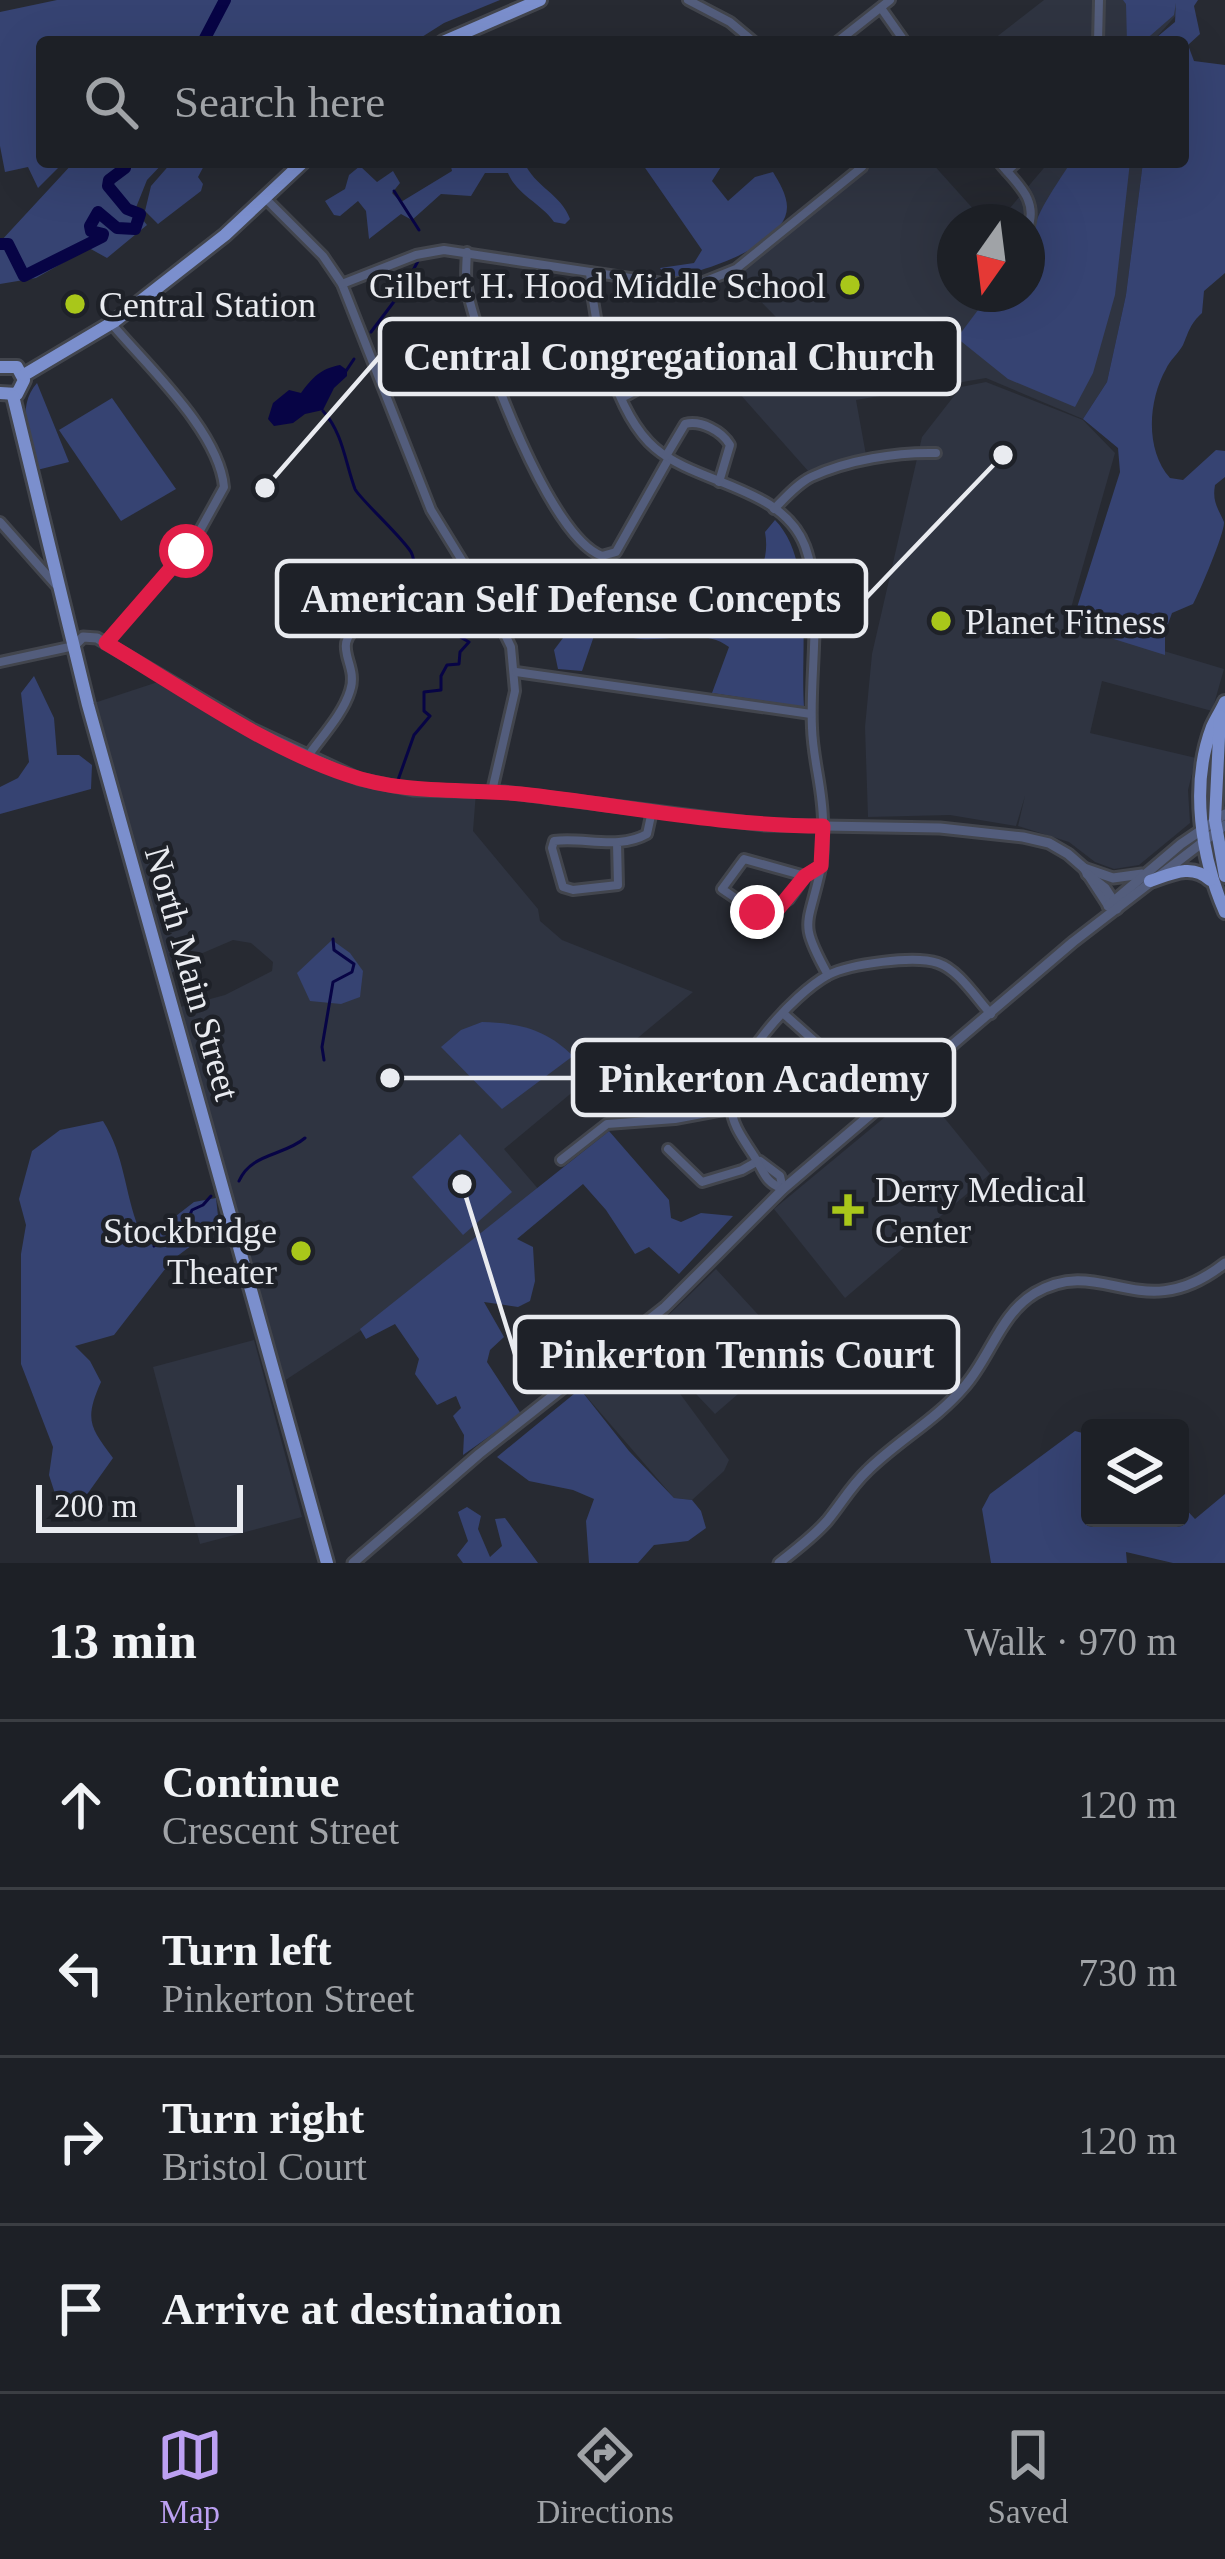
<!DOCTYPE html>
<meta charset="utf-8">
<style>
body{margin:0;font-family:Georgia,serif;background:#25282e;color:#f1f3f6}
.controls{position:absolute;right:36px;bottom:36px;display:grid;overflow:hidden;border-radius:12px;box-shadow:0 12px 48px #0002}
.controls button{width:108px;height:108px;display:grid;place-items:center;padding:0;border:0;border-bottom:3px solid #3b3e43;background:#1d2026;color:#f1f3f6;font:60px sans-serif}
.compass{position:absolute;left:937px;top:204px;width:108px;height:108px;border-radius:50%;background:#1d2026;box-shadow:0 12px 48px #0002;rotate:194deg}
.scale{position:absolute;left:36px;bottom:30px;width:207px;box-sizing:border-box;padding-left:12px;border:6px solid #e9ebf0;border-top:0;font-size:33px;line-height:42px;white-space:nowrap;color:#e9ebf0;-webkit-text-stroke:9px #1e2128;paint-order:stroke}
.stop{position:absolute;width:36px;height:36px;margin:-27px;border:9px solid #e11d48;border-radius:50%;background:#fff}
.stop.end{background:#e11d48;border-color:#fff;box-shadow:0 3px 12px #0008}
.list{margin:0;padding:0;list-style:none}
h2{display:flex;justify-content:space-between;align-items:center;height:156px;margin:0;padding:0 48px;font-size:51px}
h2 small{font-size:39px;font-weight:400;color:#a0a3a7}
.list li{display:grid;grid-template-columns:78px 1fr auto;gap:36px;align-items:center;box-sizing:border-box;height:168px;padding:0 48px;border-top:3px solid #3b3e43}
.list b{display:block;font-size:45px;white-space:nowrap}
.list p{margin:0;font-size:39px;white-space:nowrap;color:#a0a3a7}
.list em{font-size:39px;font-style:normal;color:#a0a3a7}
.icon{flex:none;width:66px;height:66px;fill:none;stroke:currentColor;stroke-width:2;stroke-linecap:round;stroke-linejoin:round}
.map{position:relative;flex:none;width:1225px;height:1563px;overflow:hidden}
.search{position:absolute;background:#1d2026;box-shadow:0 12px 48px #0002;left:36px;right:36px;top:36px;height:132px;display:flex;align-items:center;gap:30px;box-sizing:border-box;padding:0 42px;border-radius:12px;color:#a0a3a7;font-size:45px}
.sheet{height:828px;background:#1d2026}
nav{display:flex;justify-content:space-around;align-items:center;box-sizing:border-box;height:168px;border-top:3px solid #3b3e43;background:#1d2026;font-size:33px;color:#a0a3a7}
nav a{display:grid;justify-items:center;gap:6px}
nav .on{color:#bca0f2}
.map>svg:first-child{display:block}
.built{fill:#2f3441}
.green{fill:#364372}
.water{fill:#070445}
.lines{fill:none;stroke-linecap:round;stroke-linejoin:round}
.stream{stroke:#070445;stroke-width:3}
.river{stroke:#070445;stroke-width:12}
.minor-casing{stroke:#42454d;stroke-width:14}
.tertiary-casing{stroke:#42454d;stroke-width:15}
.primary-casing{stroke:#42454d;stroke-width:18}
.minor{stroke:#535d7c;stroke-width:8}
.tertiary{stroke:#535d7c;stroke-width:9}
.primary{stroke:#7b8fcd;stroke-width:12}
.route{stroke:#e11d48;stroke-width:15}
.poi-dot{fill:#a9c71a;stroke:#1e2128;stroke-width:4.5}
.labels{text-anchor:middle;stroke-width:9;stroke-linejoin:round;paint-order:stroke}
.poi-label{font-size:36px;fill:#e9ebf0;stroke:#1e2128;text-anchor:start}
.street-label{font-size:36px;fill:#e9ebf0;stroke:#1e2128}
.leader{fill:none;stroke:#e9ebf0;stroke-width:4.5}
.callout-dot{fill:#e9ebf0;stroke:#1e2128;stroke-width:4.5}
.callout{fill:#1e2128;stroke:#e9ebf0;stroke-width:4.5}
.callout-label{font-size:39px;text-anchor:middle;font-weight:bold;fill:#e9ebf0}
</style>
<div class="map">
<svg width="1225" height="1563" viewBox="0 0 1225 1563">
<rect width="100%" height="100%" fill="#272a32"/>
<g class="built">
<polygon points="1044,0 1179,0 1180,11 1152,42 990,42"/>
<polygon points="864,162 931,162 985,222 955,222 955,294 1027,294 1027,222 998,222 1049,162 1143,162 1126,295 1107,382 1083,419 986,378 856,400 866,455 809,472 739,393 792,336 818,360 736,276 853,177 868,170"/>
<polygon points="986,382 1083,420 1115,453 1067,622 1224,669 1212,711 1102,681 1090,733 1196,758 1188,790 1190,823 1139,865 1114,869 1095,862 1069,842 1018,826 1025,796 1016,826 950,815 868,817 865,727 872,654 922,437 961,387"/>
<polygon points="818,576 866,576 867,609 818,609"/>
<polygon points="164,680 252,729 374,783 476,792 473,831 538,909 540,921 562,940 693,992 504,1149 552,1205 278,1385 173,1009 225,995 272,971 273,962 251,943 233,940 191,958 164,979 88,705"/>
<polygon points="920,1088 990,1174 845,1298 774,1209"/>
<polygon points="716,1269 790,1349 715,1414 644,1339"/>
<polygon points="254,1340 302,1517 200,1544 153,1367"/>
<polygon points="641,1341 729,1460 724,1471 692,1500 674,1498 580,1389"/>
</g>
<g class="green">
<polygon points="57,0 500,0 444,23 414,42 42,42 42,162 64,162 38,188 28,167 5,172 0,146 0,12"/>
<path d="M1123 0H1198L1194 6 1200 34 1188 45 1194 61 1225 65V273L1204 291 1202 313C1190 324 1189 331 1183 345 1178 354 1170 360 1166 369 1148 401 1145 450 1170 478L1183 480 1216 450 1225 451V477L1215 485C1212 502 1218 508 1224 522 1225 532 1200 591 1193 604L1172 613 1165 632V655L1085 630 1074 617 1120 472 1118 448 1083 419 1107 382 1126 295 1143 162H1183V42H1151L1175 22 1176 3 1174 15 1143 42H1127L1126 4Z"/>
<polygon points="74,162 164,162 147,180 135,210 147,225 107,258 89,248 36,278 0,284 0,242"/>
<polygon points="172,162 206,162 198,177 203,184 201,191 158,224 145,211 151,186"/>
<path d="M450 162H524C534 186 562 195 570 219L565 224 554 222C541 203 517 195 508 173H485L471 196 441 194 412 220 401 214 369 239 366 211 358 201 340 216 334 215 325 201 345 189 349 175 360 166 377 182 393 171 400 183 392 193 401 202 452 171Z"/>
<path d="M641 162H724L712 181 728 201 755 177 773 172C779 182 787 195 787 207 787 246 698 274 667 278L660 268 694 263 702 250Z"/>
<path d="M1071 162H1130L1115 295 1093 373 1075 407 1008 379 957 338 990 294H1027C1027 227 1035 217 1071 162Z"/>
<path d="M37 383 69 462 37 470C30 441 15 408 37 383Z"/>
<polygon points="112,398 176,489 121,521 59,430"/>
<path d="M775 520C815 561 800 651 804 707L712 693 729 647C701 626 665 644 633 638 618 634 613 627 596 630L582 671 558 669 554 650 566 634 539 606 567 578 587 604 611 603 620 591 623 570 648 584 635 601 655 619 668 604 688 596 709 607C747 597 772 571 765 532Z"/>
<polygon points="34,676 54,718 57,755 79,755 92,765 91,789 0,814 0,787 18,778 29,762 21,693"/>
<polygon points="332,940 350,953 363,971 360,997 341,1004 310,1001 297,973"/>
<path d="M482 1022C519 1023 546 1029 573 1056L502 1109 441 1047 461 1030Z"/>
<path d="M103 1121C125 1156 124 1191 139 1229L154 1233 194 1202 216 1198 219 1225 172 1260 114 1335 75 1346 90 1361 101 1382C84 1420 90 1427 113 1458L78 1507 57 1500 49 1475 53 1447 21 1364V1254L26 1225 19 1199 32 1151 60 1130Z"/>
<polygon points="609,1131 669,1200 671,1218 681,1222 701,1213 733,1216 679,1274 649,1247 635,1254 606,1210 583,1184 517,1239 533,1247 535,1281 530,1301 518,1307 484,1302 504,1337 490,1350 487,1362 521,1414 463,1455 464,1435 453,1416 461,1408 456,1396 437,1405 415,1374 419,1359 395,1324 366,1339 360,1329"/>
<polygon points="460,1134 512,1192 463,1235 412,1177"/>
<polygon points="580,1389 629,1451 674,1498 692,1500 701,1511 706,1528 688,1541 654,1545 638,1563 589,1563 586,1521 594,1499 573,1490 529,1481 497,1457"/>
<polygon points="1075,1431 1090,1435 1090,1518 1180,1518 1180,1503 1195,1519 1225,1494 1225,1563 1173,1563 1126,1552 1127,1563 991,1563 982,1509 990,1494"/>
<polygon points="467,1507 481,1516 478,1529 490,1557 502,1546 495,1519 505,1518 538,1563 463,1563 457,1555 468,1541 458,1512"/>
</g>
<path class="water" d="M340 365 347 370V376L334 388 323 410 305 414 293 423 274 426 268 419 273 403 289 390 301 393C313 377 320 369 340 365Z"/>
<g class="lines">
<g class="stream">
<polyline points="394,191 419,230"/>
<polyline points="371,332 402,291 418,261"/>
<polyline points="346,371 354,359"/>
<path d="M323 411C343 433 345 462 355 489 359 498 401 536 411 552 416 561 413 570 415 579 421 603 449 632 469 642L460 652 459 664 447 665 441 676V690L424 692V711L430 716 414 735 398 780"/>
<polyline points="324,1060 322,1047 333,982 352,972 354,964 334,950 333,939"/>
<path d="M239 1181C251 1153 284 1156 305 1138"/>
<polyline points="154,1246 183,1231 192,1210 203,1205 211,1196"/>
</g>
<g class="river">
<polyline points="203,42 225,0"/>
<polyline points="0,244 8,244 24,276 102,237 103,234 91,231 90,226 98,212 117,228 135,229 140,214 127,209 108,186 109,180 125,168 126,162"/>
</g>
<g class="minor-casing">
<g id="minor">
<polyline points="688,0 730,22 754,42"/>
<polyline points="881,8 905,42"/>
<polyline points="837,42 890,0"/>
<polyline points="1098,42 1099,0"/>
<path d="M999 162C1017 184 1040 200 1027 231"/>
<polyline points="1007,171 1017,162"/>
<polyline points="266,199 323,256 342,284 431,510 496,616 511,647 515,691 492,791"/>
<path d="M467 252C466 268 465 283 469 298 483 354 549 537 602 556L616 552 669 458"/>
<path d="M590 272C593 322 615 414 655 448 698 485 782 486 805 546 824 597 809 673 812 728 813 762 824 792 823 827 823 842 824 858 820 872 808 927 798 921 828 975"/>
<polyline points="342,284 416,255 444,250 663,283 701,283 736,269 862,167 859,162"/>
<path d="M623 397C644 388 662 370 683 364 704 358 721 368 737 349L734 339 727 335 718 338 711 362"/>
<path d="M666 456 685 424C701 420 722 431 730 445L719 482"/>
<path d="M774 509C785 498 797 484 811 477 847 460 897 452 936 453"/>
<polyline points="0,522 55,584"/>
<path d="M106 643 193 543 224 487C219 431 147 366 111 323"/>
<polyline points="0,662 74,646"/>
<polyline points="516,672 811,714"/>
<path d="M308 756C322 736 343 714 350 691 360 662 327 646 363 623"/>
<path d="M617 843 618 885 573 890 563 887 552 848 554 841C584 837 619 850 647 834L652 811"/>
<polyline points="805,876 789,899 769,913 753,910 722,889 744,859 805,876 821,866"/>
<polyline points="689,1082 673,1065 651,1070 655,1079 670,1084 738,1076"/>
<polyline points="668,1149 702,1182 742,1170 758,1161"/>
<polyline points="561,1160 607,1124 675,1119 750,1105 804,1071 821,1084 840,1081 848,1071 784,1014"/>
<polyline points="760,1161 780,1176 783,1189"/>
<path d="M783 1189C764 1182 764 1171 754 1156 744 1140 732 1126 731 1106 729 1065 793 994 828 975 850 964 914 955 938 963 959 970 976 998 991 1014"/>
</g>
</g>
<g class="tertiary-casing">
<g id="tertiary">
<polyline points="74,646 83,637 97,638 252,729 359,779 413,790 504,792 765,825 940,828 1023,837 1049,843 1068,854 1084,868 1108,905 1117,909"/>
<polyline points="1084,868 1113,878 1142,874"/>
<polyline points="1087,874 1105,888 1116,905"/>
<polyline points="1108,906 1181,844 1225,814"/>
<polyline points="353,1563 479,1454 665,1307 783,1189 1073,942 1225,825"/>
<path d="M779 1563C795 1550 813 1537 827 1521 841 1504 851 1486 867 1471 897 1441 936 1420 964 1387 990 1358 1000 1314 1035 1293 1103 1253 1142 1329 1225 1263"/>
</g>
</g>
<g class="primary-casing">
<g id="primary">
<polyline points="443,42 540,0"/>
<polyline points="0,367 17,367 24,380 17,394 0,393"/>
<polyline points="24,375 115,321 225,235 303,162"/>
<polyline points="13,396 88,705 327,1563"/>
<path d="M1225 702C1221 711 1216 718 1212 727 1190 785 1201 857 1225 912"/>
<polyline points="1220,716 1215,820 1225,876"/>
<path d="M1150 881C1171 874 1192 863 1210 880"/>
</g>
</g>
<use href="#minor" class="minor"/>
<use href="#tertiary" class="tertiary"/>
<use href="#primary" class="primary"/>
</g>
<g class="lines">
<path class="route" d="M186 551 106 643C184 689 262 746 348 775 406 795 462 788 521 794 621 805 722 826 823 826L821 866 805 876 778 909 757 912"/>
</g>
<g class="poi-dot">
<circle cx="850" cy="285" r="12"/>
<circle cx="75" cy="304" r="12"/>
<circle cx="941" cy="621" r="12"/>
<path d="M842 1192h12v12h12v12h-12v12h-12v-12h-12v-12h12z"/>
<circle cx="301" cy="1251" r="12"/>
</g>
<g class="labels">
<g class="poi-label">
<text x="826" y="298" text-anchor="end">Gilbert H. Hood Middle School</text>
<text x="99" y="317">Central Station</text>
<text x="965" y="634">Planet Fitness</text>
<text x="875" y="1202">Derry Medical<tspan x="875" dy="41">Center</tspan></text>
<text x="277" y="1243" text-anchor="end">Stockbridge<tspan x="277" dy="41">Theater</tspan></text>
</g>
<g class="street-label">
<text transform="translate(193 973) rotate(74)" y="13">North Main Street</text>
</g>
</g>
<path class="leader" d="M265 488L380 356M1003 455L866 598M390 1078L573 1078M462 1184L515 1354"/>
<g class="callout-dot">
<circle cx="265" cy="488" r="12"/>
<circle cx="1003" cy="455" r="12"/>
<circle cx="390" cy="1078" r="12"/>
<circle cx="462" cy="1184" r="12"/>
</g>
<g class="callout">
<rect x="380" y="319" width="579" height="75" rx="12"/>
<rect x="277" y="561" width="589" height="75" rx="12"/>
<rect x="573" y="1040" width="381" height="75" rx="12"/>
<rect x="515" y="1317" width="443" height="75" rx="12"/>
</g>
<g class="callout-label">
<text x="669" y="370">Central Congregational Church</text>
<text x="571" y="612">American Self Defense Concepts</text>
<text x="764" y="1092">Pinkerton Academy</text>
<text x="737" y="1368">Pinkerton Tennis Court</text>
</g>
</svg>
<div class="controls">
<button><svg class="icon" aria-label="layers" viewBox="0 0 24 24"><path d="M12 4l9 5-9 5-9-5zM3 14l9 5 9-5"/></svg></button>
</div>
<svg class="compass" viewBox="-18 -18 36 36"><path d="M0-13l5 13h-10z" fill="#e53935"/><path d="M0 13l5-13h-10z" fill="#a0a3a7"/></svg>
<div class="scale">200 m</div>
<div class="stop" style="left:186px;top:551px"></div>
<div class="stop end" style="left:757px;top:912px"></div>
<div class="search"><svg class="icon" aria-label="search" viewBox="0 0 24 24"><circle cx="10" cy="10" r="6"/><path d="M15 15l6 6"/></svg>Search here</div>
</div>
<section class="sheet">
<h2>13 min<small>Walk · 970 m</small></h2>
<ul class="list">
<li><svg class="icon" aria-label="ahead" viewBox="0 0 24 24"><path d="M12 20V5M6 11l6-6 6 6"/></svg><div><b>Continue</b><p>Crescent Street</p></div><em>120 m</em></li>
<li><svg class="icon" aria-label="left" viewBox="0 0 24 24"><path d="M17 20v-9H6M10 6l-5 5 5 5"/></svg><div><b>Turn left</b><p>Pinkerton Street</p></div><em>730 m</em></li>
<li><svg class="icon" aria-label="right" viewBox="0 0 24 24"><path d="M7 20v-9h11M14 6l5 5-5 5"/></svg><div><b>Turn right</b><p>Bristol Court</p></div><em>120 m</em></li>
<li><svg class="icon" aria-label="arrive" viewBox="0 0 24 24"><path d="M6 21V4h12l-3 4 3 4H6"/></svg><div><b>Arrive at destination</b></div></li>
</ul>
</section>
<nav>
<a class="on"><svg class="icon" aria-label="map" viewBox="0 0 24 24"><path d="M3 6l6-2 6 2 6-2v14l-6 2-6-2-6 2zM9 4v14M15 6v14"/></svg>Map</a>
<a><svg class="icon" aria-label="directions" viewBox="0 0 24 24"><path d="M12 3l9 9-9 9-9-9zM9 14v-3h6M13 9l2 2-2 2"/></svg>Directions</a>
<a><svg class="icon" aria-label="saved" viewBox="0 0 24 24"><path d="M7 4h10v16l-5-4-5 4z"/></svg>Saved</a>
</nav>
